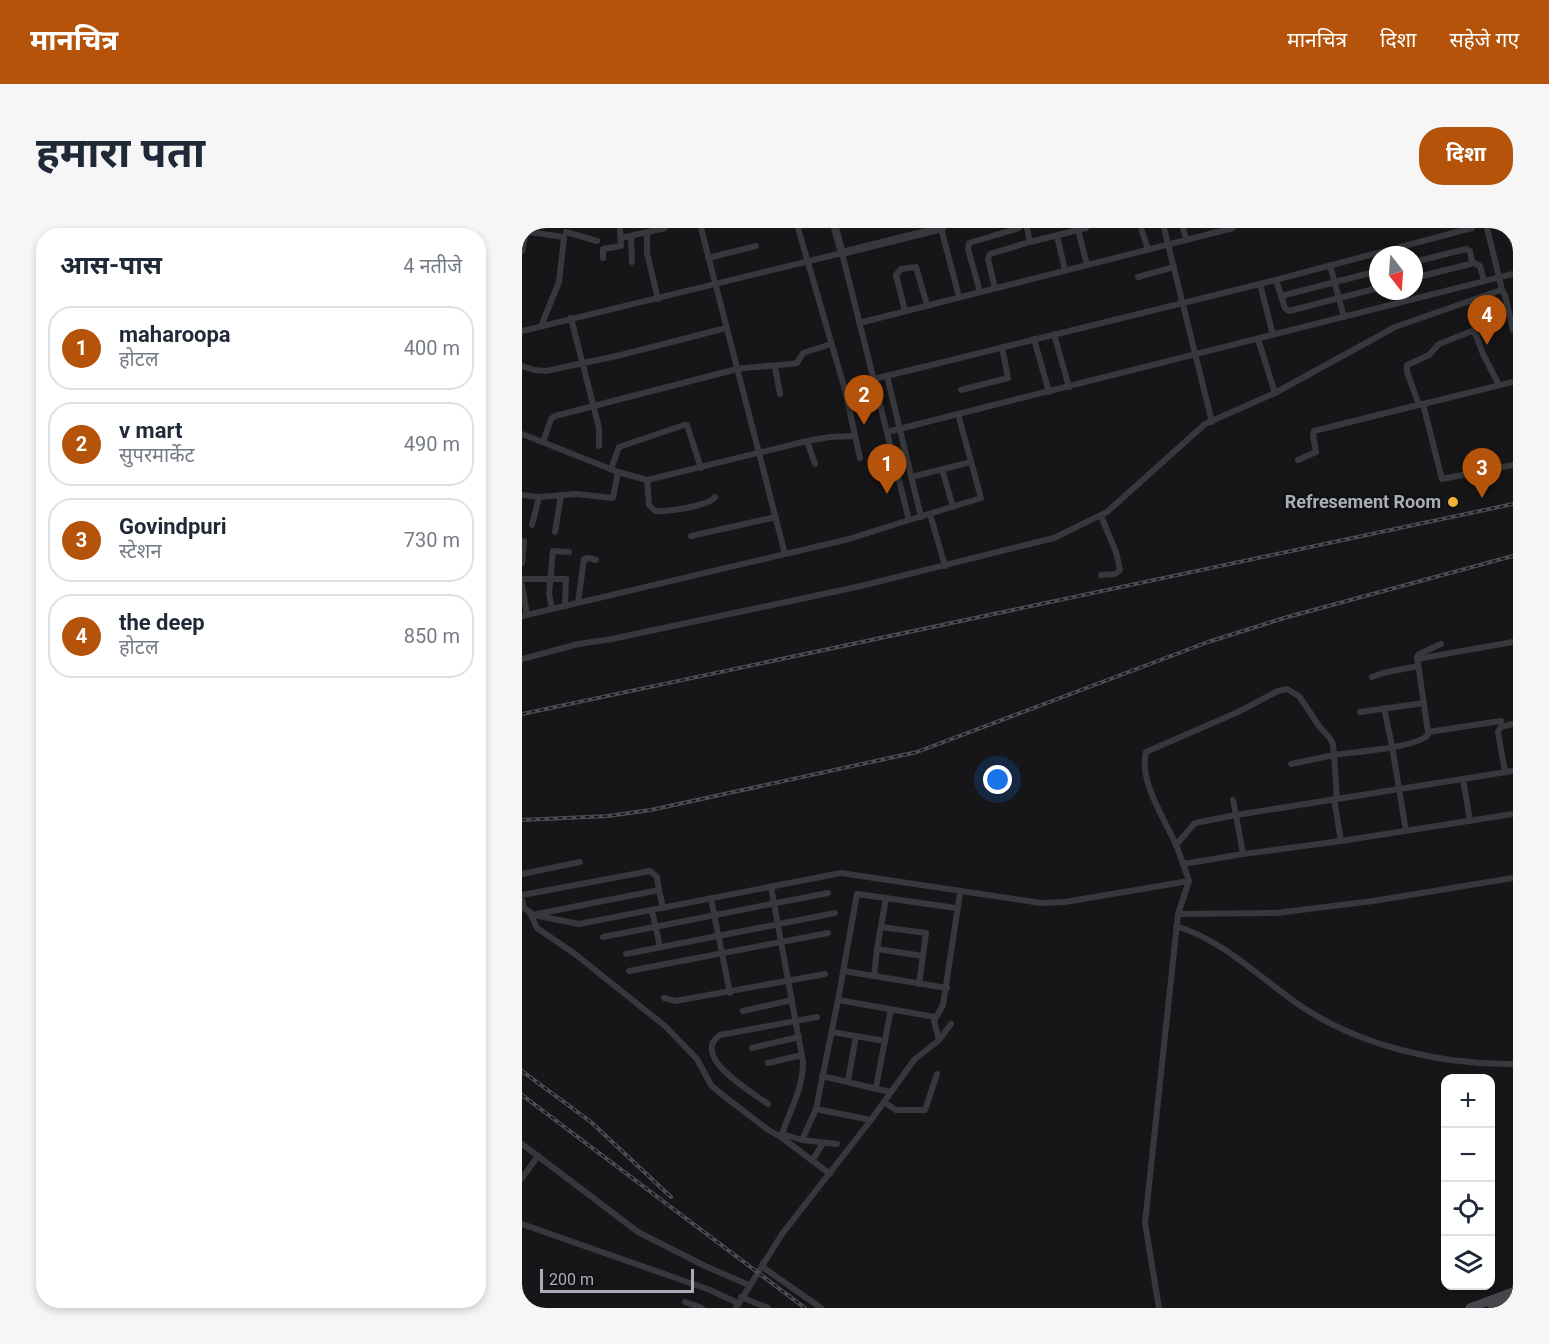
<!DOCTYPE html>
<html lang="hi">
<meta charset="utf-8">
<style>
body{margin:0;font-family:Roboto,"Noto Sans Devanagari",sans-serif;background:#f6f6f7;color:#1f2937}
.controls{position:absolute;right:18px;bottom:18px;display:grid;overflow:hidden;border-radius:12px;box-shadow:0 3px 9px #0003}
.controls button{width:54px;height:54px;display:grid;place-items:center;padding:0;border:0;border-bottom:2px solid #e0e1e3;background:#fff;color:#1f2937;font:30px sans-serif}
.compass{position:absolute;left:847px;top:18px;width:54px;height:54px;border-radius:50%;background:#fff;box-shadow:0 3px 9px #0003;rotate:163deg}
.scale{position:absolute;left:18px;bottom:15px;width:154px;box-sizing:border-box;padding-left:6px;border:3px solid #a8adb8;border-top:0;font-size:16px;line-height:21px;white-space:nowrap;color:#a8adb8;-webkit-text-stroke:4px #111113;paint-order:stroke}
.you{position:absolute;left:476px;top:552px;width:21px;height:21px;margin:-15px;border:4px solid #fff;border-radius:50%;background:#1a73e8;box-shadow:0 0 0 9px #1a73e833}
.badge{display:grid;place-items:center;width:39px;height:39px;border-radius:50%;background:#b45309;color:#fff;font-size:20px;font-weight:700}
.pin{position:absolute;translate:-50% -50px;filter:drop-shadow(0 2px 3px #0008)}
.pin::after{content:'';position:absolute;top:32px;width:21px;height:18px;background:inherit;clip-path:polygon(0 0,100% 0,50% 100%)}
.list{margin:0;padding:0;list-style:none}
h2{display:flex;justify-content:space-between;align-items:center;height:78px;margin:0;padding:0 24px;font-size:26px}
h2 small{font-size:20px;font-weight:400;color:#747a83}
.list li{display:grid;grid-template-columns:39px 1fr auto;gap:18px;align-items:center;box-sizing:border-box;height:84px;margin:0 12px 12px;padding:0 12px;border:2px solid #e0e1e3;border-radius:24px}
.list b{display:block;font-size:22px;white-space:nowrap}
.list p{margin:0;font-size:20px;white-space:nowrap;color:#747a83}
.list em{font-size:20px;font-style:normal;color:#747a83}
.icon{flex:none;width:33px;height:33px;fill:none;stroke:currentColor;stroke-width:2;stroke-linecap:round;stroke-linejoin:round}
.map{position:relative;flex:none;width:991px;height:1080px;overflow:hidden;border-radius:24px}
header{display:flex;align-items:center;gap:36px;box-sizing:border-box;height:84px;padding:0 30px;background:#b45309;color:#fff}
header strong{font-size:28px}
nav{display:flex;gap:33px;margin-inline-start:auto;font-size:21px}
.intro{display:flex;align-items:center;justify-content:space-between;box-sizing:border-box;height:144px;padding:0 36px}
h1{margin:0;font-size:42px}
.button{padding:15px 27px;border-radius:24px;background:#b45309;color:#fff;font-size:21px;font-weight:700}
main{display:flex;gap:36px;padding:0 36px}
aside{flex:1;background:#fff;border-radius:24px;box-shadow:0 3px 9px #0003}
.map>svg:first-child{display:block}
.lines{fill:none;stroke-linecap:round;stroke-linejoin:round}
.minor{stroke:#37383d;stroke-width:6}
.tertiary{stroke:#37383d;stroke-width:8}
.secondary{stroke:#45474d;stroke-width:9}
.rail-casing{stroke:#4a4c52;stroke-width:4}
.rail{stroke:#111113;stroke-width:1.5;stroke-dasharray:4.5;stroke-linecap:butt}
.poi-dot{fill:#f2b134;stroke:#111113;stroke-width:2}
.labels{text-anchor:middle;stroke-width:5;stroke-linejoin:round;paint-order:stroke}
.poi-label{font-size:18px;font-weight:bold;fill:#a8adb8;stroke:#111113;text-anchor:end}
</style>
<header>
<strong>मानचित्र</strong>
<nav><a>मानचित्र</a><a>दिशा</a><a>सहेजे गए</a></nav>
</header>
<div class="intro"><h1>हमारा पता</h1><a class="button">दिशा</a></div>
<main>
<aside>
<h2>आस-पास<small>4 नतीजे</small></h2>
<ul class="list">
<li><span class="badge">1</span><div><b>maharoopa</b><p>होटल</p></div><em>400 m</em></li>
<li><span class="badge">2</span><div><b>v mart</b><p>सुपरमार्केट</p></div><em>490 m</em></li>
<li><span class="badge">3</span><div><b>Govindpuri</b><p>स्टेशन</p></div><em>730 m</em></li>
<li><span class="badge">4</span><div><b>the deep</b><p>होटल</p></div><em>850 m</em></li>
</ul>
</aside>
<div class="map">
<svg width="991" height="1080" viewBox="0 0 991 1080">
<rect width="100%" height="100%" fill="#161618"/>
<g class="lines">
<g class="minor">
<polyline points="179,0 263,326"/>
<polyline points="276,0 323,162 338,230"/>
<polyline points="419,0 437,69"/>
<polyline points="505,0 508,14 564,0"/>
<polyline points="619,0 626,21"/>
<polyline points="642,0 690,194"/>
<polyline points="661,0 664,11"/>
<polyline points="965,0 980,62"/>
<polyline points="987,0 991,15"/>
<polyline points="556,2 565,37"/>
<polyline points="0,3 42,9 37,54 19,98"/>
<polyline points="44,4 75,13"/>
<polyline points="125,5 125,25 136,71"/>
<polyline points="109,8 110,34"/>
<polyline points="535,8 543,42"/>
<polyline points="99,10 143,0"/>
<polyline points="0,23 5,0"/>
<polyline points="81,30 81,21 99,18 98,0"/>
<polyline points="186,30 234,18"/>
<polyline points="892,34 944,21 948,23 950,33 948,36 892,50"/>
<polyline points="950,34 958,38 962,53"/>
<polyline points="808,37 822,89"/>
<polyline points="616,49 652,39"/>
<polyline points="754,52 763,80 767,83 856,60"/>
<polyline points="473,60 466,31 468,26 508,14"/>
<polyline points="458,64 446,21 447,15 497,0"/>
<polyline points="759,68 856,43"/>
<polyline points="383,83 374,47 379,41 394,39 405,77"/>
<polyline points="49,90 77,200 77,218"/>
<polyline points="337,95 711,0"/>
<polyline points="0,103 320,25 387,292 327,311 0,388"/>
<polyline points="532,106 547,159"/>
<polyline points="751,107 738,56 950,0"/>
<polyline points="512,111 527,164"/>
<polyline points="736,111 753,165"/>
<polyline points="0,138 12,142 24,143 99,127 204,100"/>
<polyline points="253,139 258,166"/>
<polyline points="365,148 399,289"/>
<polyline points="352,151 738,56"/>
<polyline points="991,154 901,176 920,251 991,237"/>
<polyline points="439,162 486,150 480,119"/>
<polyline points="897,177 885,144 885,137 907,127 917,116 950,103 954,107 961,126 977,157"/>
<polyline points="365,204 991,46"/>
<polyline points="0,206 96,244 125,252 285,213 308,209 333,208"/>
<polyline points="285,213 293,236"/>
<path d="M21 214 29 191 33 188 215 141C235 138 255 138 275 135L281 125 309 116"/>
<polyline points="776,232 794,224 791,207 792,203 900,176"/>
<polyline points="89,241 97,219 162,197 165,197 179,240"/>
<polyline points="420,241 431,279"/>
<polyline points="389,249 449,234"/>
<path d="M125 252 127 277 133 283C144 284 187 278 193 269"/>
<polyline points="0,267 17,269 54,266 91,270 96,244"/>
<polyline points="408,286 423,338"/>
<polyline points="579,288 594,324 598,342 593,346 579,347"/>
<polyline points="387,292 459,270 436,186"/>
<polyline points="10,297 17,269"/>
<polyline points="33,304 39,267"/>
<polyline points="169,308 254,289"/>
<polyline points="0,335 2,313"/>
<polyline points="0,351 44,351 43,378"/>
<polyline points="0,357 5,387"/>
<polyline points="56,375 62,331 67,330 74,332"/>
<polyline points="30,381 27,366 31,323 47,324"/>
<polyline points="0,431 56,416 90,411 339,358 532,310 585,284 683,196 753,165 873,99 979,62 983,67 991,102"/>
<polyline points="895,431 991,414"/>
<polyline points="850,449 861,445 896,438"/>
<polyline points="862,480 870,518 884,603"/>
<polyline points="838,484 902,475"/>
<polyline points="906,504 979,493"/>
<polyline points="983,544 976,504 979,499 991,496"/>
<polyline points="941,551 948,593"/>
<polyline points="812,571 819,613"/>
<path d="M815 571 812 527C833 524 890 520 905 508L906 504 895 429 897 426 919 416"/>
<polyline points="654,617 673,595 714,587 711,572"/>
<polyline points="721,626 714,587 991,543"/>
<polyline points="661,636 721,626 819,613 991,586"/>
<polyline points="0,646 58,634"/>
<path d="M667 653C663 641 659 629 654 617 643 592 616 551 624 524L716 484 756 463 765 461 777 468 797 498 807 509 811 516 812 527 769 536"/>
<path d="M249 659 281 834C281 862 267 884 259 909L308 946"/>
<polyline points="0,667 128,643 135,649 137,662"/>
<polyline points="364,670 355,721 401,728"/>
<polyline points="189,671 208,765"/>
<polyline points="0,672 2,680 12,687 57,696 319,645 519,675 543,674 667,653 656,686"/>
<polyline points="130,683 138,719"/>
<polyline points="8,685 15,700 53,726 143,798 175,831 189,857 198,865 245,901 259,909"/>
<polyline points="15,686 137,662 141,680"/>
<path d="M654 698C700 712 735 747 773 774 833 817 918 837 991 836"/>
<polyline points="359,699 404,705 397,756"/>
<polyline points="81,709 306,665"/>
<polyline points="104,726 313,685"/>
<polyline points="107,743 306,705"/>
<polyline points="322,743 425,760"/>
<polyline points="352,748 355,721"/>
<polyline points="142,770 153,773 303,746"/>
<polyline points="316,772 413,789"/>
<polyline points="221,783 270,772"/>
<polyline points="310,804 363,813"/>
<polyline points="417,812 412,793 421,777 438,665"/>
<polyline points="230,820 277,809"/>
<polyline points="246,835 280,827"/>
<polyline points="300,848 368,864"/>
<polyline points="326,853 334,808"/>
<polyline points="354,859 369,781"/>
<polyline points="362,874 374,882 403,882 415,846"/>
<path d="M246 876C231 865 167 828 198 807L295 789"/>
<polyline points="294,881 349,892"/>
<polyline points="260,906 280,912 315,916"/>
<polyline points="280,912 294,881 316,772 335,666 434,680"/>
<polyline points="0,916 116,1004 183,1038 227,1057"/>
<polyline points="290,933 301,915"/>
<polyline points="0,950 16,928"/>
<polyline points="0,996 188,1062 216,1075"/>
<polyline points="241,1035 242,1040 299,1080"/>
<polyline points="219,1069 246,1080"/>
<polyline points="163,1074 180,1080"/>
<polyline points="214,1080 260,1006 349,892 392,832 417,812 429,796"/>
<polyline points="637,1080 623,995 656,686 754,685 851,673 991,650"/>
</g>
<polyline class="tertiary" points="313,0 320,25 420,0"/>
<g class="secondary">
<polyline points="948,1080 991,1064"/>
<polyline points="970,1080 991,1072"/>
</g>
<g class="rail-casing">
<g id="rail">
<polyline points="0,486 991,276"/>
<polyline points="0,592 86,588 129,582 395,524 686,414 762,390 991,328"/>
<polyline points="0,843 69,894 149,969"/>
<polyline points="0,867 283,1080"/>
</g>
</g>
<use href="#rail" class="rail"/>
</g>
<circle class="poi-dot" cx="931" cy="274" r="6"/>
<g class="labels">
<g class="poi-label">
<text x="919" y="280">Refresement Room</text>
</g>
</g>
</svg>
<div class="controls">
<button>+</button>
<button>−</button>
<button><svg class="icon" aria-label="locate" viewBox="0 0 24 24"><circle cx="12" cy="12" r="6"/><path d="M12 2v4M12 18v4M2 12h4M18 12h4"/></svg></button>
<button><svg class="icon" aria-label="layers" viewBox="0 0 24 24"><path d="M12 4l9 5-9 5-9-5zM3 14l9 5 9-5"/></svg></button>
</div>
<svg class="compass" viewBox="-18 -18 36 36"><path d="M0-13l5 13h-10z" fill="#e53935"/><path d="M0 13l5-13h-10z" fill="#747a83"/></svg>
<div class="scale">200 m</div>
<div class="you"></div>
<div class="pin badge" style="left:365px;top:266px">1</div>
<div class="pin badge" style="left:342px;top:197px">2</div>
<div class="pin badge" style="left:960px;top:270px">3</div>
<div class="pin badge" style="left:965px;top:117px">4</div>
</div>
</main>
